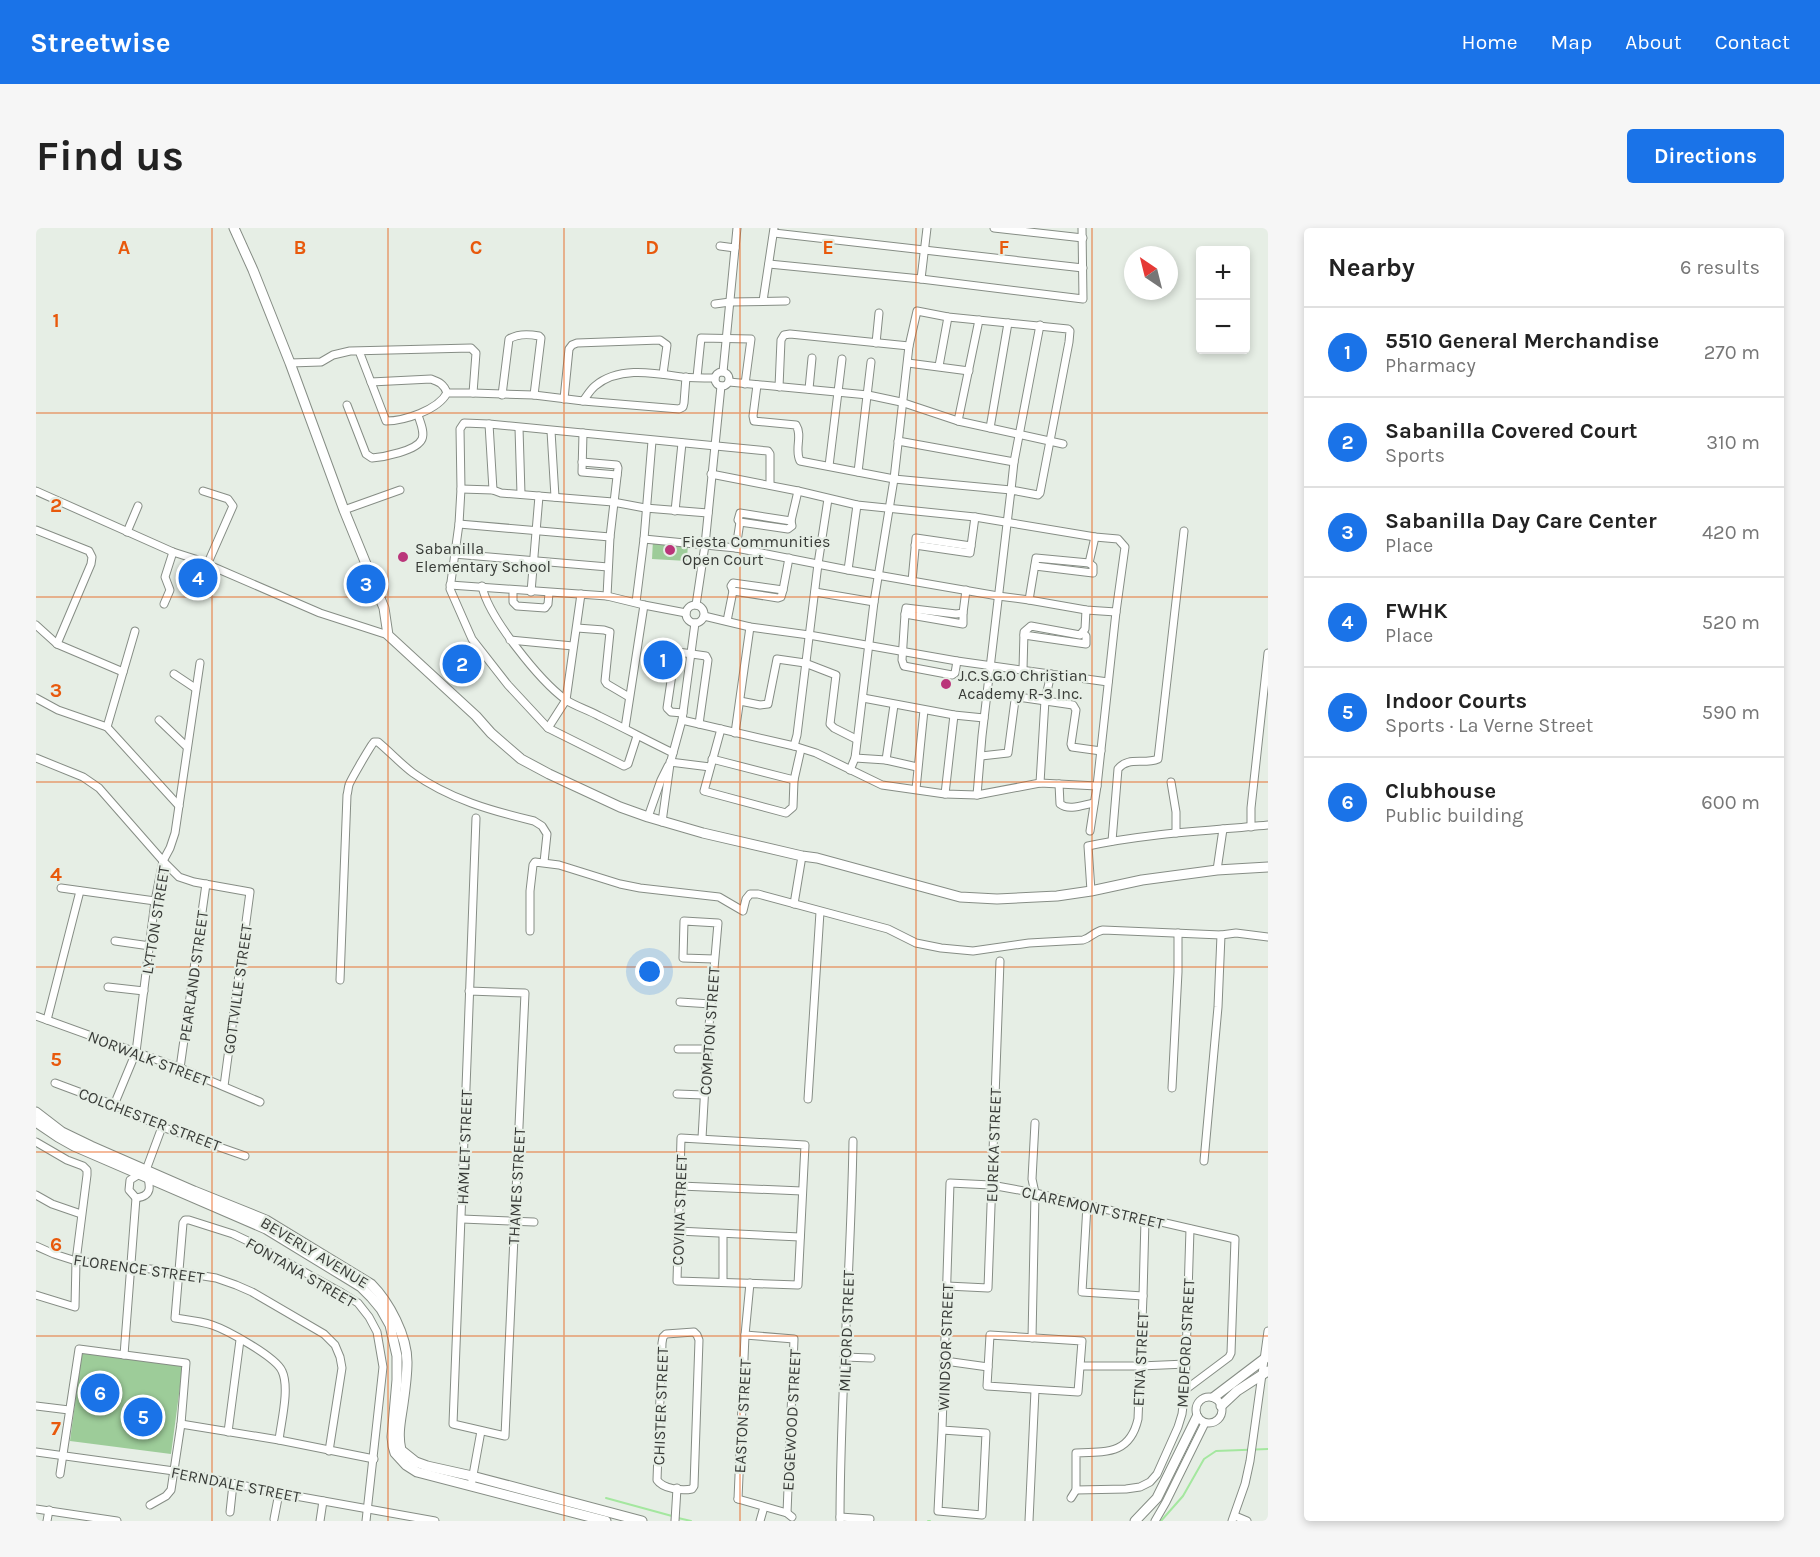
<!DOCTYPE html>
<meta charset="utf-8">
<style>
body{margin:0;font-family:Karla,sans-serif;background:#f6f6f6;color:#222}
.controls{position:absolute;right:18px;top:18px;display:grid;overflow:hidden;border-radius:6px;box-shadow:0 3px 9px #0003}
.controls button{width:54px;height:54px;display:grid;place-items:center;padding:0;border:0;border-bottom:2px solid #e0e0e0;background:#fff;color:#222;font:30px sans-serif}
.compass{position:absolute;left:1088px;top:18px;width:54px;height:54px;border-radius:50%;background:#fff;box-shadow:0 3px 9px #0003;rotate:325deg}
.you{position:absolute;left:614px;top:744px;width:21px;height:21px;margin:-15px;border:4px solid #fff;border-radius:50%;background:#1a73e8;box-shadow:0 0 0 9px #1a73e833}
.badge{display:grid;place-items:center;width:39px;height:39px;border-radius:50%;background:#1a73e8;color:#fff;font-size:20px;font-weight:700}
.pin{position:absolute;translate:-50% -50%;border:3px solid #fff;box-shadow:0 2px 6px #0006}
.list{margin:0;padding:0;list-style:none}
h2{display:flex;justify-content:space-between;align-items:center;height:78px;margin:0;padding:0 24px;font-size:26px}
h2 small{font-size:20px;font-weight:400;color:#767676}
.list li{display:grid;grid-template-columns:39px 1fr auto;gap:18px;align-items:center;box-sizing:border-box;height:90px;padding:0 24px;border-top:2px solid #e0e0e0}
.list b{display:block;font-size:22px;white-space:nowrap}
.list p{margin:0;font-size:20px;white-space:nowrap;color:#767676}
.list em{font-size:20px;font-style:normal;color:#767676}
.map{position:relative;flex:none;width:1232px;height:1293px;overflow:hidden;border-radius:6px}
header{display:flex;align-items:center;gap:36px;box-sizing:border-box;height:84px;padding:0 30px;background:#1a73e8;color:#fff}
header strong{font-size:28px}
nav{display:flex;gap:33px;margin-inline-start:auto;font-size:21px}
.intro{display:flex;align-items:center;justify-content:space-between;box-sizing:border-box;height:144px;padding:0 36px}
h1{margin:0;font-size:42px}
.button{padding:15px 27px;border-radius:6px;background:#1a73e8;color:#fff;font-size:21px;font-weight:700}
main{display:flex;gap:36px;padding:0 36px}
aside{flex:1;background:#fff;border-radius:6px;box-shadow:0 3px 9px #0003}
.map>svg:first-child{display:block}
.green{fill:#9dcc99}
.lines{fill:none;stroke-linecap:round;stroke-linejoin:round}
.stream{stroke:#a4e79f;stroke-width:2}
.street-casing{stroke:#868d85;stroke-width:9}
.secondary-casing{stroke:#868d85;stroke-width:11}
.street{stroke:#fff;stroke-width:7}
.secondary{stroke:#fff;stroke-width:9}
.grid{fill:none;stroke:#e8590c;stroke-width:1.5;stroke-opacity:0.55}
.poi-dot{fill:#ba357a;stroke:#e6eee5;stroke-width:2}
.labels{text-anchor:middle;stroke-width:4.5;stroke-linejoin:round;paint-order:stroke}
.poi-label{font-size:16px;fill:#393c38;stroke:#e6eee5;text-anchor:start}
.street-label{font-size:16px;fill:#393c38;stroke:#e6eee5}
.grid-label{font-size:20px;text-anchor:middle;font-weight:bold;fill:#e8590c;stroke:#e6eee5;stroke-width:4.5;stroke-linejoin:round;paint-order:stroke}
</style>
<header>
<strong>Streetwise</strong>
<nav><a>Home</a><a>Map</a><a>About</a><a>Contact</a></nav>
</header>
<div class="intro"><h1>Find us</h1><a class="button">Directions</a></div>
<main>
<div class="map">
<svg width="1232" height="1293" viewBox="0 0 1232 1293">
<rect width="100%" height="100%" fill="#e6eee5"/>
<g class="green">
<polygon points="617,312 652,314 651,333 616,331"/>
<polygon points="46,1123 147,1136 135,1226 34,1213"/>
</g>
<g class="lines">
<g class="stream">
<polyline points="570,1270 636,1288"/>
<polyline points="642,1290 655,1293"/>
<polyline points="892,1293 894,1293"/>
<polyline points="1125,1293 1147,1268 1168,1231 1180,1223 1232,1221"/>
</g>
<g class="street-casing">
<g id="street">
<polyline points="958,0 1047,10"/>
<polyline points="738,5 1047,40"/>
<polyline points="684,18 699,20"/>
<polyline points="733,36 885,51 1047,71 1046,0"/>
<polyline points="885,51 891,0"/>
<polyline points="727,73 738,0"/>
<polyline points="679,76 694,74 750,73"/>
<polyline points="840,115 843,85"/>
<path d="M254 135 285 134 297 127 314 123 435 120 440 125 437 165H411C402 182 368 193 350 193L323 123"/>
<polyline points="872,135 933,143"/>
<polyline points="903,138 912,89"/>
<circle cx="686" cy="151" r="7"/>
<polyline points="687,144 701,0"/>
<polyline points="661,149 665,110 715,111 709,156"/>
<path d="M335 154 395 151C403 154 408 156 411 165"/>
<polyline points="693,154 832,167 865,174 922,193 1027,216"/>
<path d="M721 157 717 188 718 193 760 197C767 208 758 221 764 233L858 251 975 262 978 234"/>
<polyline points="743,159 745,112 748,107 754,106 873,118"/>
<polyline points="773,161 776,130"/>
<path d="M437 165 498 167 547 173C551 168 554 162 559 158 583 138 618 145 646 149 657 150 668 150 679 150"/>
<path d="M466 167 473 111C481 106 493 106 503 108L505 110 498 167"/>
<polyline points="528,171 533,121 536,117 541,115 624,112 631,117 627,146"/>
<polyline points="547,173 643,181 647,179 648,175 650,149"/>
<path d="M311 177 330 226 336 230C347 229 381 223 386 211 389 204 384 194 382 187"/>
<polyline points="922,193 943,92"/>
<polyline points="453,196 457,262"/>
<polyline points="483,200 485,266"/>
<polyline points="954,200 972,95"/>
<polyline points="515,203 519,269"/>
<polyline points="547,205 546,244 581,247"/>
<polyline points="862,213 978,234 1004,97"/>
<polyline points="546,234 581,237 582,240 574,309 571,368"/>
<polyline points="793,238 806,131"/>
<polyline points="822,244 835,134"/>
<polyline points="675,246 762,263 821,277 939,289 1059,309 1082,311 1089,319 1080,384 1061,558 1054,603"/>
<polyline points="425,261 457,262 465,265 577,274 609,280 672,285"/>
<polyline points="0,263 137,324 159,331 284,385 352,407"/>
<polyline points="167,263 192,271 197,278 171,337"/>
<polyline points="308,282 364,262"/>
<polyline points="639,283 646,215"/>
<polygon points="704,285 755,293 756,298 752,301 704,294 702,292"/>
<polyline points="755,293 762,263"/>
<polyline points="423,296 574,309"/>
<polyline points="0,302 53,323 56,329 55,336 21,416"/>
<polyline points="91,304 102,278"/>
<polyline points="608,311 700,320 812,342 962,368 993,372 1050,382 1080,384"/>
<polyline points="879,317 934,325 935,318"/>
<polyline points="700,320 704,294"/>
<polyline points="418,326 572,339"/>
<polyline points="999,338 1057,345 1057,338 1053,335"/>
<polyline points="812,342 821,277"/>
<polyline points="876,353 880,310 935,318 939,289"/>
<polygon points="697,355 747,362 745,369 742,370 697,363 695,358"/>
<polyline points="414,357 571,368 608,377 650,385"/>
<path d="M446 358C452 389 504 453 530 472 539 478 552 482 563 488 588 500 612 513 637 525"/>
<polyline points="477,362 477,374 481,378 509,380 512,376 513,365"/>
<polyline points="747,362 753,330"/>
<polyline points="495,364 503,268"/>
<polyline points="779,364 838,374"/>
<polyline points="993,372 1000,330 1053,335 1059,309"/>
<polyline points="600,374 608,311 616,213"/>
<polyline points="128,376 134,362 129,349 137,324"/>
<circle cx="659" cy="386" r="9"/>
<polyline points="660,377 669,317 685,158"/>
<polyline points="869,386 927,396 927,385"/>
<polyline points="668,388 714,399 773,407 921,433 1072,454"/>
<polyline points="691,393 697,363"/>
<polyline points="0,397 21,416 87,444"/>
<polyline points="541,400 568,402 574,404 569,453 571,456 593,469"/>
<polyline points="988,407 1050,416 1050,408 1047,405"/>
<polyline points="474,412 537,418"/>
<polyline points="921,433 919,445 916,447 868,438 866,432 869,386 870,380 920,386 927,385 930,362"/>
<polyline points="987,441 988,404 995,398 1044,407 1049,401 1050,382"/>
<polyline points="138,446 159,460"/>
<polyline points="0,470 22,482 71,499 143,578"/>
<polyline points="827,470 918,487 948,490"/>
<polyline points="704,473 724,477 732,476 741,431 769,435 800,447 794,496 798,500 820,511"/>
<polyline points="647,485 635,484 631,480 639,426 642,424 670,428 672,432 663,496"/>
<polyline points="123,492 151,519"/>
<polyline points="646,492 758,518 780,525 846,557 909,566 941,567 1004,555 1061,558"/>
<polyline points="71,499 99,403"/>
<polyline points="512,500 530,472 545,366"/>
<polyline points="589,500 608,377"/>
<polyline points="685,501 668,563 750,585 757,579 758,552 765,521"/>
<polyline points="699,505 714,399"/>
<polyline points="601,508 592,536 588,538 512,500 472,457 436,411 414,361 423,296 425,261 424,201 428,195 453,196 732,223 734,226 734,257"/>
<polyline points="758,518 761,507 782,336 792,271"/>
<polyline points="945,528 972,525 979,472 982,469 1037,477 1040,482 1035,516 1036,519 1065,523"/>
<polyline points="0,530 47,549 63,560 127,633 143,649 158,654 214,664 188,858"/>
<polyline points="819,530 850,532 881,539"/>
<polyline points="676,531 758,552"/>
<polyline points="850,532 858,477"/>
<polyline points="634,534 674,539"/>
<polyline points="814,542 819,530 838,374 858,251 873,118 881,83 912,89 1032,101 1034,103 1033,114 1004,265 1002,267 975,262 946,508 941,567"/>
<polyline points="1135,554 1140,584 1140,605"/>
<polyline points="1004,555 1009,472 1015,446"/>
<path d="M1023 556 1024 576C1033 583 1047 577 1058 575"/>
<polyline points="880,561 888,482"/>
<polyline points="909,566 918,487"/>
<polyline points="612,589 625,552 632,538"/>
<polyline points="626,594 634,536 646,492 659,395"/>
<polyline points="1215,599 1215,580 1232,425"/>
<path d="M1076 613 1082 541C1092 528 1108 537 1122 531L1148 303"/>
<polyline points="1181,642 1187,601"/>
<polyline points="25,660 119,673"/>
<path d="M1055 663 1052 618C1111 605 1172 603 1232 597"/>
<polyline points="758,676 766,628"/>
<path d="M494 703V663L497 637 499 634 523 637 584 656 604 660 683 669 707 683 710 671 714 666H722L852 701 880 715 905 720 937 723 993 715 1047 712C1055 710 1057 704 1067 702L1185 707 1200 705 1232 709"/>
<polyline points="79,713 114,718"/>
<path d="M304 752 311 567C312 564 312 560 313 557 314 553 335 517 338 514H342C354 524 365 536 377 545 413 571 456 583 498 593L506 598 511 606 508 634"/>
<polyline points="72,759 108,763"/>
<path d="M433 763 489 765 469 1208 417 1196C426 994 432 792 440 590"/>
<polyline points="644,774 675,776"/>
<polyline points="0,788 144,840 224,874"/>
<polyline points="11,792 44,663"/>
<polyline points="642,821 671,821"/>
<polyline points="144,840 170,656"/>
<polyline points="19,855 78,877 126,899 209,928"/>
<polyline points="1136,860 1142,744 1142,705"/>
<polyline points="641,866 668,867"/>
<polyline points="772,871 784,684"/>
<polyline points="78,877 100,824 119,673 127,633 134,620 139,605 164,435"/>
<polygon points="645,910 769,917 762,1057 641,1053"/>
<polyline points="666,910 671,821 682,695 648,693 647,730 678,731"/>
<polyline points="0,914 31,932 47,938 51,942 51,947 40,1033 39,1079 0,1067"/>
<polyline points="1168,933 1182,779 1185,707"/>
<path d="M110 942C113 955 119 968 100 970L93 962 94 952Z"/>
<polyline points="110,942 126,899"/>
<polyline points="644,958 766,963"/>
<polyline points="0,967 16,976 45,986"/>
<polyline points="1051,977 1046,1064 1107,1068"/>
<polyline points="426,991 498,994"/>
<polyline points="642,1003 764,1009"/>
<polyline points="0,1018 18,1026 40,1033 142,1044 180,1050 200,1057 216,1064 288,1106 299,1117 304,1129 306,1140 293,1223"/>
<polyline points="687,1054 687,1006"/>
<polyline points="911,1058 952,1060 964,733"/>
<path d="M658 1104 661 1107 663 1112 658 1258 656 1261C646 1263 627 1261 621 1252L626 1115 627 1109 630 1106Z"/>
<polyline points="709,1107 758,1111 751,1285"/>
<polygon points="954,1107 1046,1113 1042,1164 951,1158"/>
<polyline points="996,1110 999,965 996,951 999,895"/>
<polyline points="88,1127 100,970"/>
<polyline points="808,1129 835,1130"/>
<polyline points="909,1133 952,1139"/>
<polyline points="1045,1138 1104,1138 1150,1136"/>
<circle cx="1173" cy="1182" r="13"/>
<polyline points="0,1178 33,1182"/>
<polyline points="145,1196 243,1212 338,1231"/>
<polyline points="906,1202 950,1205 946,1287 902,1283 906,1202 914,955 955,957 999,965 1199,1011 1195,1125 1193,1129 1149,1162"/>
<polyline points="192,1204 204,1112"/>
<path d="M243 1212C245 1194 254 1160 246 1143 240 1129 191 1102 176 1097 164 1093 152 1092 139 1090L147 995 149 992H153L197 1006 216 1015 306 1065 322 1075 333 1089 341 1104 347 1139 330 1293"/>
<polyline points="0,1224 138,1243 243,1265 399,1293"/>
<polyline points="24,1246 43,1121 150,1135 145,1196 135,1262 130,1268 114,1277"/>
<polyline points="435,1258 445,1203"/>
<polyline points="1040,1262 1090,1261 1104,1259 1114,1254 1121,1246 1142,1199 1146,1186 1149,1162 1154,1001"/>
<path d="M1035 1270 1040 1262V1225C1071 1224 1094 1226 1102 1191L1107 1068 1109 991"/>
<polyline points="702,1271 709,1107 714,1055"/>
<polyline points="702,1271 751,1285 756,1289"/>
<polyline points="0,1281 81,1293"/>
<polyline points="194,1284 197,1256"/>
<polyline points="1199,1288 1211,1293"/>
<polyline points="804,1289 834,1291"/>
<polyline points="238,1291 243,1265"/>
<polyline points="11,1293 13,1282"/>
<polyline points="284,1293 287,1273"/>
<polyline points="639,1293 641,1260"/>
<polyline points="724,1293 728,1279"/>
<path d="M804 1293C804 1166 815 1040 817 913"/>
<polyline points="993,1293 999,1162"/>
<polyline points="1119,1293 1130,1274 1169,1195"/>
<polyline points="1196,1293 1209,1256 1214,1233 1232,1103"/>
</g>
</g>
<g class="secondary-casing">
<g id="secondary">
<polyline points="198,0 217,42 254,135 308,282 348,380 352,407 440,488 455,505 485,531 513,546 584,579 612,589 667,605 766,628 781,630 924,669 961,671 1021,668 1055,663 1106,652 1181,642 1232,639"/>
<path d="M0 884 26 904 55 918 158 963 230 992 335 1056C353 1074 371 1108 371 1134 371 1148 369 1162 367 1176 365 1191 361 1206 365 1222L380 1234 391 1238 436 1248 606 1293"/>
<polyline points="0,894 22,909 38,918 230,1001 312,1051 325,1059 335,1069 345,1081 354,1097 361,1128 361,1152 356,1209 357,1218 359,1225 370,1237 381,1244 570,1293"/>
<polyline points="1178,1169 1232,1128"/>
<polyline points="1185,1178 1201,1163 1232,1143"/>
<polyline points="1099,1293 1121,1270 1161,1189"/>
</g>
</g>
<use href="#street" class="street"/>
<use href="#secondary" class="secondary"/>
</g>
<path class="grid" d="M176 0V1293M352 0V1293M528 0V1293M704 0V1293M880 0V1293M1056 0V1293M0 185H1232M0 369H1232M0 554H1232M0 739H1232M0 924H1232M0 1108H1232"/>
<g class="poi-dot">
<circle cx="634" cy="322" r="6"/>
<circle cx="367" cy="329" r="6"/>
<circle cx="910" cy="456" r="6"/>
</g>
<g class="labels">
<g class="poi-label">
<text x="646" y="319">Fiesta Communities<tspan x="646" dy="18">Open Court</tspan></text>
<text x="379" y="326">Sabanilla<tspan x="379" dy="18">Elementary School</tspan></text>
<text x="922" y="453">J.C.S.G.O Christian<tspan x="922" dy="18">Academy R-3 Inc.</tspan></text>
</g>
<g class="street-label">
<text transform="translate(119 692) rotate(-81)" y="6">LYTTON STREET</text>
<text transform="translate(157 748) rotate(-82)" y="6">PEARLAND STREET</text>
<text transform="translate(201 761) rotate(-82)" y="6">GOTTVILLE STREET</text>
<text transform="translate(673 803) rotate(-86)" y="6">COMPTON STREET</text>
<text transform="translate(113 830) rotate(21)" y="6">NORWALK STREET</text>
<text transform="translate(114 891) rotate(21)" y="6">COLCHESTER STREET</text>
<text transform="translate(957 917) rotate(-88)" y="6">EUREKA STREET</text>
<text transform="translate(428 919) rotate(-88)" y="6">HAMLET STREET</text>
<text transform="translate(480 958) rotate(-87)" y="6">THAMES STREET</text>
<text transform="translate(1057 979) rotate(13)" y="6">CLAREMONT STREET</text>
<text transform="translate(643 982) rotate(-88)" y="6">COVINA STREET</text>
<text transform="translate(279 1024) rotate(31)" y="6">BEVERLY AVENUE</text>
<text transform="translate(103 1040) rotate(8)" y="6">FLORENCE STREET</text>
<text transform="translate(265 1044) rotate(30)" y="6">FONTANA STREET</text>
<text transform="translate(810 1103) rotate(-88)" y="6">MILFORD STREET</text>
<text transform="translate(1149 1115) rotate(-87)" y="6">MEDFORD STREET</text>
<text transform="translate(909 1119) rotate(-88)" y="6">WINDSOR STREET</text>
<text transform="translate(1104 1131) rotate(-87)" y="6">ETNA STREET</text>
<text transform="translate(624 1178) rotate(-88)" y="6">CHISTER STREET</text>
<text transform="translate(706 1188) rotate(-87)" y="6">EASTON STREET</text>
<text transform="translate(755 1192) rotate(-87)" y="6">EDGEWOOD STREET</text>
<text transform="translate(200 1256) rotate(11)" y="6">FERNDALE STREET</text>
</g>
</g>
<g class="grid-label">
<text x="88" y="26">A</text>
<text x="264" y="26">B</text>
<text x="440" y="26">C</text>
<text x="616" y="26">D</text>
<text x="792" y="26">E</text>
<text x="968" y="26">F</text>
<text x="20" y="99">1</text>
<text x="20" y="284">2</text>
<text x="20" y="469">3</text>
<text x="20" y="653">4</text>
<text x="20" y="838">5</text>
<text x="20" y="1023">6</text>
<text x="20" y="1207">7</text>
</g>
</svg>
<div class="controls">
<button>+</button>
<button>−</button>
</div>
<svg class="compass" viewBox="-18 -18 36 36"><path d="M0-13l5 13h-10z" fill="#e53935"/><path d="M0 13l5-13h-10z" fill="#767676"/></svg>
<div class="you"></div>
<div class="pin badge" style="left:627px;top:432px">1</div>
<div class="pin badge" style="left:426px;top:436px">2</div>
<div class="pin badge" style="left:330px;top:356px">3</div>
<div class="pin badge" style="left:162px;top:350px">4</div>
<div class="pin badge" style="left:107px;top:1189px">5</div>
<div class="pin badge" style="left:64px;top:1165px">6</div>
</div>
<aside>
<h2>Nearby<small>6 results</small></h2>
<ul class="list">
<li><span class="badge">1</span><div><b>5510 General Merchandise</b><p>Pharmacy</p></div><em>270 m</em></li>
<li><span class="badge">2</span><div><b>Sabanilla Covered Court</b><p>Sports</p></div><em>310 m</em></li>
<li><span class="badge">3</span><div><b>Sabanilla Day Care Center</b><p>Place</p></div><em>420 m</em></li>
<li><span class="badge">4</span><div><b>FWHK</b><p>Place</p></div><em>520 m</em></li>
<li><span class="badge">5</span><div><b>Indoor Courts</b><p>Sports · La Verne Street</p></div><em>590 m</em></li>
<li><span class="badge">6</span><div><b>Clubhouse</b><p>Public building</p></div><em>600 m</em></li>
</ul>
</aside>
</main>
